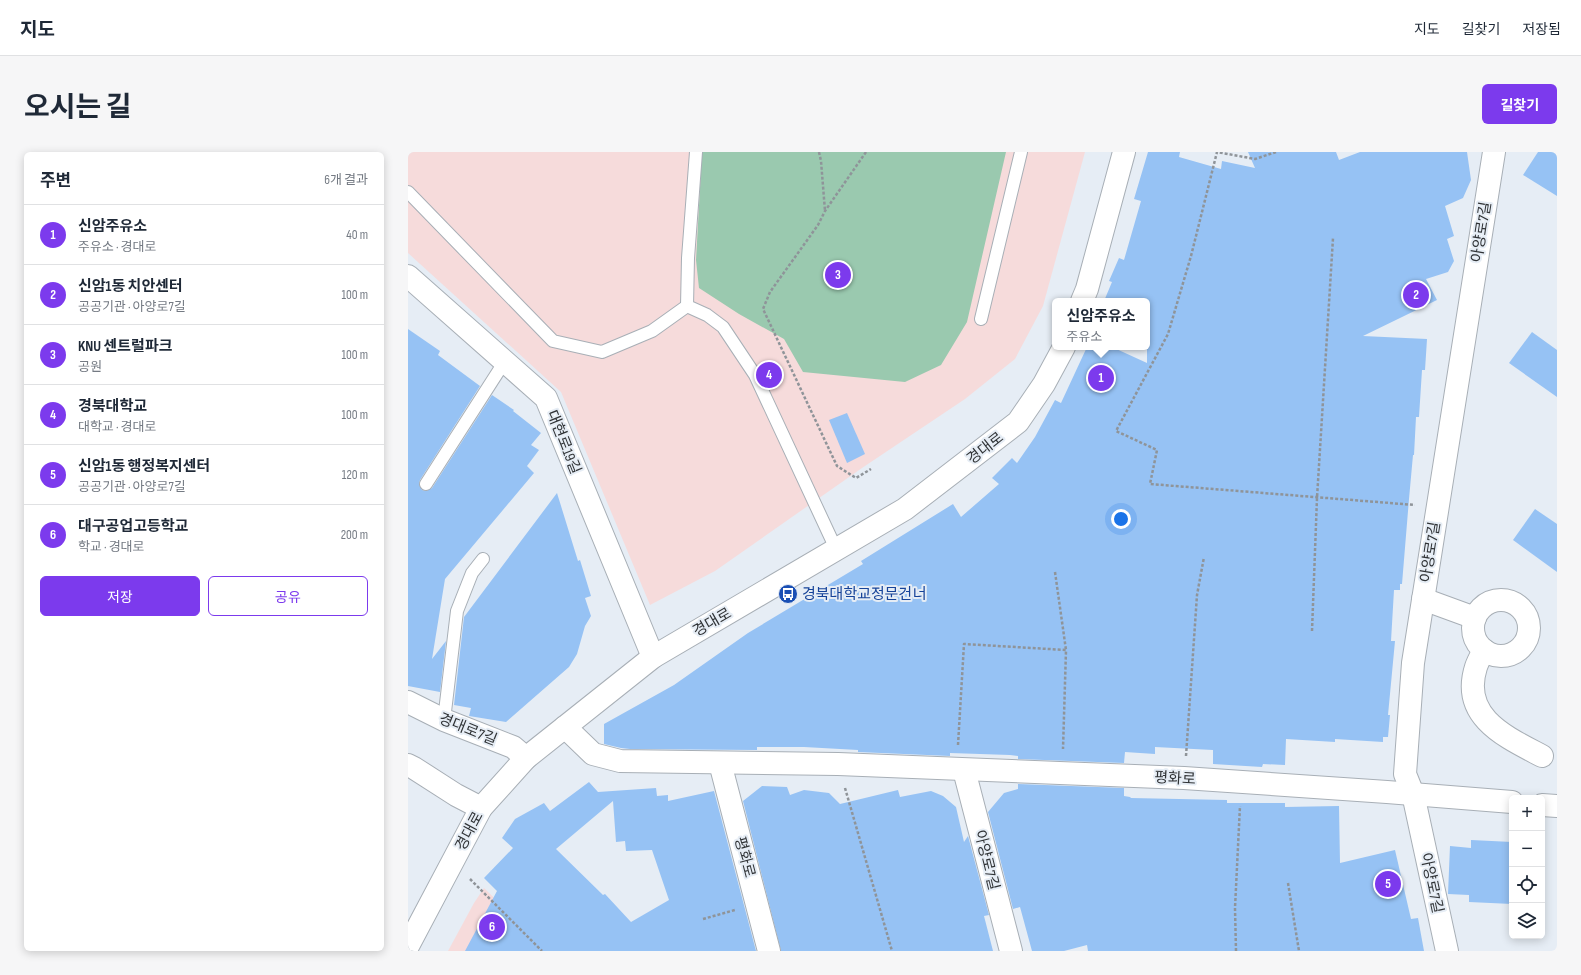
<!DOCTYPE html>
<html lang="ko">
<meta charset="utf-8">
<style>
body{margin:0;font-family:"Sofia Sans Condensed","Noto Sans KR",sans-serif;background:#f6f6f7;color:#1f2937}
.controls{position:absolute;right:12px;bottom:12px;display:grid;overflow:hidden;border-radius:6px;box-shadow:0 2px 10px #0003}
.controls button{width:36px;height:36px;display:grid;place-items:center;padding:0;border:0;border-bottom:1px solid #e0e1e3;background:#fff;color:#1f2937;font:20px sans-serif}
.you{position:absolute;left:713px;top:367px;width:14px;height:14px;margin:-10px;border:3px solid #fff;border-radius:50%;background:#1a73e8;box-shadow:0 0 0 6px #1a73e833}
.badge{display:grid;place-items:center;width:26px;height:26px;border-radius:50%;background:#7c3aed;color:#fff;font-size:13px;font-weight:700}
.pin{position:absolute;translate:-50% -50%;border:2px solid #fff;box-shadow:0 1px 4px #0006}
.popup{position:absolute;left:644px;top:146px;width:98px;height:52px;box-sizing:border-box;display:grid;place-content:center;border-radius:6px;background:#fff;filter:drop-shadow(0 1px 3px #0005);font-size:13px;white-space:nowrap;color:#747a83}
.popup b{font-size:15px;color:#1f2937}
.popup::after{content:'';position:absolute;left:50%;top:100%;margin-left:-8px;border:8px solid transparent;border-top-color:#fff}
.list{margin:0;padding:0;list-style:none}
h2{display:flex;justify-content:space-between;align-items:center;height:52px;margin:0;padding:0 16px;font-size:17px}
h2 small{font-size:13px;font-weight:400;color:#747a83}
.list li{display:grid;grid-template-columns:26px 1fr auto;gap:12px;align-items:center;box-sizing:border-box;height:60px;padding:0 16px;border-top:1px solid #e0e1e3}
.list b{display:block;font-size:15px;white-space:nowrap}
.list p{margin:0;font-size:13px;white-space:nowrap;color:#747a83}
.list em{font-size:13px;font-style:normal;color:#747a83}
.actions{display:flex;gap:8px;padding:12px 16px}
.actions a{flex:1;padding:9px 0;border:1px solid #7c3aed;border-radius:6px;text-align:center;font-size:14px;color:#7c3aed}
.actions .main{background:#7c3aed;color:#fff}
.icon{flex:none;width:22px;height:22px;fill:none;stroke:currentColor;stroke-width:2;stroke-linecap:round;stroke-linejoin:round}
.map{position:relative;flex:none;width:1149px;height:799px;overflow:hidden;border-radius:6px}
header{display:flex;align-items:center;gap:24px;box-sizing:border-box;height:56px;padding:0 20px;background:#fff;border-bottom:1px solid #e0e1e3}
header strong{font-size:19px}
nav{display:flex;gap:22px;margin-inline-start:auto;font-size:14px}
.intro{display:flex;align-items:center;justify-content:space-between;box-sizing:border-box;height:96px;padding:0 24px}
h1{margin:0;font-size:28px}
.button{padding:10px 18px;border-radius:6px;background:#7c3aed;color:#fff;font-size:14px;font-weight:700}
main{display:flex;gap:24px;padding:0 24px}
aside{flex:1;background:#fff;border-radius:6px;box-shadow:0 2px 10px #0003}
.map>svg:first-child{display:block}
.education{fill:#f6dbdb}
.green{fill:#9ac9af}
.building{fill:#96c2f4;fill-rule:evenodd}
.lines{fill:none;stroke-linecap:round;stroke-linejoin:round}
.lane-casing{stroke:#a8afb6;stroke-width:14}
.street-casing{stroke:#a8afb6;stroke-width:24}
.secondary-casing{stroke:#a8afb6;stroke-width:24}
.path{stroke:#8f9499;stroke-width:2.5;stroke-dasharray:3 2;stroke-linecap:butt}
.lane{stroke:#fff;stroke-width:12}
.street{stroke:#fff;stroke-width:22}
.secondary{stroke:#fff;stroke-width:22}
.labels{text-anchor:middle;stroke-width:4;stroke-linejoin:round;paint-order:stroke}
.street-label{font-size:15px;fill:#303336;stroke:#e6edf5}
.transit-label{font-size:15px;fill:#164399;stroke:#e6edf5;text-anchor:start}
</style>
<header>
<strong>지도</strong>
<nav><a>지도</a><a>길찾기</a><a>저장됨</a></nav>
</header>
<div class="intro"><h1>오시는 길</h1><a class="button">길찾기</a></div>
<main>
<aside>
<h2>주변<small>6개 결과</small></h2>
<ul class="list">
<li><span class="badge">1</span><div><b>신암주유소</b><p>주유소 · 경대로</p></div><em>40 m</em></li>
<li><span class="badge">2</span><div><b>신암1동 치안센터</b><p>공공기관 · 아양로7길</p></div><em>100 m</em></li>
<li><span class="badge">3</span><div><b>KNU 센트럴파크</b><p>공원</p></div><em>100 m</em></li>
<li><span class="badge">4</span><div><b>경북대학교</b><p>대학교 · 경대로</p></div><em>100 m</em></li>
<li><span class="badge">5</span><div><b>신암1동 행정복지센터</b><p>공공기관 · 아양로7길</p></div><em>120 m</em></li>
<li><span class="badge">6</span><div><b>대구공업고등학교</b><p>학교 · 경대로</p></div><em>200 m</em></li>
</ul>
<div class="actions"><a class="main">저장</a><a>공유</a></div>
</aside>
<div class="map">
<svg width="1149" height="799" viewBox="0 0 1149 799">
<rect width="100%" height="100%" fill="#e6edf5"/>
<g class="education">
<polygon points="0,0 677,0 635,154 607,207 557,247 454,316 307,419 242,453 153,240 0,101"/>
<polygon points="76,736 140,799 40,799 66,751"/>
</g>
<polygon class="green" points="294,0 598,0 559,170 533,213 497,230 395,220 376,187 331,162 291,136 288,108"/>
<g class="building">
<polygon points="740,0 772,0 771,5 813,17 814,9 847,16 840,0 928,0 931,8 952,0 1059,0 1063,28 1055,46 1037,54 1046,84 1039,87 1046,109 1040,120 1018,127 1029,148 955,184 1019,187 1017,218 1014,218 1011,265 1008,265 1006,303 1005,303 1001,347 994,432 992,432 992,438 986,438 983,489 987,489 980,563 982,563 980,585 975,585 975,590 927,587 927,590 878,587 877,613 855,612 854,615 805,612 805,598 747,595 747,602 717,600 716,611 610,607 610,604 602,603 542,601 542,604 450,600 450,598 396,595 349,595 349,598 222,597 213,596 196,592 196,572 266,533 340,481 455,412 453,409 545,352 553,365 591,332 584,326 604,306 609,311 627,285 647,248 653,251 679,195 704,195 739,211 739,149 696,149 704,130 701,129 711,106 716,108 733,49 726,47"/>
<polygon points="1130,0 1149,0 1149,44 1115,23"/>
<polygon points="0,177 32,199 30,203 72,234 12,328 11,332 14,338 18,339 24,336 84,243 106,258 105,259 133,281 123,293 131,298 119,314 126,321 37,427 24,507 38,489 32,540 0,534"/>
<polygon points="1124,180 1149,198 1149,245 1101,211"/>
<polygon points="439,261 457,302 439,311 421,268"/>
<polygon points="149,341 170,409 172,408 183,444 177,446 183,464 177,474 169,502 161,515 98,570 61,564 63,556 46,553 56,465"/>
<polygon points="1127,357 1149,372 1149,420 1105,388"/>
<path d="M181 630 190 640 248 636 249 644 260 643V649L306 639 348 799H57L89 739 76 726 105 696 94 686 107 667 136 651 142 659ZM205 649 208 690 217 689 218 699 244 698 261 748 223 770 197 742 195 743 148 697Z"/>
<polygon points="610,632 716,636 716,644 722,645 723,646 819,648 819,651 877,651 877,655 931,654 932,711 987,698 1003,767 1010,766 1016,799 680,799 679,793 656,799 624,799 612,755 605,757 580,660 596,641 610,637"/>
<polygon points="354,634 379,635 382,643 396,638 421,641 432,652 490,638 492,645 523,639 535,644 548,655 556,690 560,684 581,763 576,764 585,799 373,799 335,649"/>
<polygon points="1063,688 1104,690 1104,752 1061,750 1061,743 1040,742 1042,694 1063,696"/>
</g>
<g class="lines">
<g class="lane-casing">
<g id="lane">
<polyline points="288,0 280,106 279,154 299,163 315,175 347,223 428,397"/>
<polyline points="0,40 145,189 194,200 244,179 279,154"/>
<polyline points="573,167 613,0"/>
<polyline points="18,332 97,209"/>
<polyline points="36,568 49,459 64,421 75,407"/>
</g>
</g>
<g class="street-casing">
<g id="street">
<polyline points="0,124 138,246 245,505"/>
<polyline points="1015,447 1067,466"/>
<circle cx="1093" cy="476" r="28"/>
<path d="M1076 498C1073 504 1070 509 1068 515 1052 565 1098 585 1134 604"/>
<polyline points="0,550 36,568 105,595 118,606"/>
<polyline points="157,575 185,602 212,609 430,612 776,626 979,640 1104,650"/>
<polyline points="312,611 361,799"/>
<polyline points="0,613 6,616 48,643 73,656"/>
<polyline points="556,618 603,799"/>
<polyline points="1134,653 1149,654"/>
<polyline points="1039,799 1005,642 997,622 1005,511 1086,0"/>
</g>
</g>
<g class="secondary-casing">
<g id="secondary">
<polyline points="674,149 679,137 716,0"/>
<polyline points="0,794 73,656 118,606 245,505 497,357 610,270 636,232 656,195"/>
</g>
</g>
<g class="path">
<polyline points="411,0 413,9 417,59"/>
<polyline points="458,0 417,59 410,73 362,140 355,157 429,314 448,326 463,317"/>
<polyline points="868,0 847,7 809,0 783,104 760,182 708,279 749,298 742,332 1007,353"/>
<polyline points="647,420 658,498"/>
<polyline points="904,479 909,346 925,86"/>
<polyline points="550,593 556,492 658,498 655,597"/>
<polyline points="778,604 789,443 796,405"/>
<polyline points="437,636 484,799"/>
<polyline points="62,727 134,799"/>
<polyline points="880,731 891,799"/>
<polyline points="295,767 327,758"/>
<polyline points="828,799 827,756 832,654"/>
</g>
<use href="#lane" class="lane"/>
<use href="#street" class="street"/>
<use href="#secondary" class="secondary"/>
</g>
<defs>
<g id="bus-disc" transform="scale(1)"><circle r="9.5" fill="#1a4fb4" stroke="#e6edf5"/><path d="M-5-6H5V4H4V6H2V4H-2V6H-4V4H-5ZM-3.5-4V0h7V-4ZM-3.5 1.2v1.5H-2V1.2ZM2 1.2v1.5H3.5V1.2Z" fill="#fff"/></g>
</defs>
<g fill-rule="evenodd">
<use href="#bus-disc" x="380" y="442"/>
</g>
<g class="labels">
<g class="street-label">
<text transform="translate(1073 80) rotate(-81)" y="5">아양로7길</text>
<text transform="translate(156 290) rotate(68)" y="5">대현로19길</text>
<text transform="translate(577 296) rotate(-38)" y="5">경대로</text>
<text transform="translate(1022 400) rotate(-81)" y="5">아양로7길</text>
<text transform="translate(304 470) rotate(-30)" y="5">경대로</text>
<text transform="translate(60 577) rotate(22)" y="5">경대로7길</text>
<text transform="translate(767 626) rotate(3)" y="5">평화로</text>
<text transform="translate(61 679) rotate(-62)" y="5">경대로</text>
<text transform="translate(337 705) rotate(75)" y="5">평화로</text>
<text transform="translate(579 708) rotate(76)" y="5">아양로7길</text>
<text transform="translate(1024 731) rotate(78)" y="5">아양로7길</text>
</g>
<g class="transit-label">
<text x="394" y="447">경북대학교정문건너</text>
</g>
</g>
</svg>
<div class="controls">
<button>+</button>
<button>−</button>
<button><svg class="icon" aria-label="locate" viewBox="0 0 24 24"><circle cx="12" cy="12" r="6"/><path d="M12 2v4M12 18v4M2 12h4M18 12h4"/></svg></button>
<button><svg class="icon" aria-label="layers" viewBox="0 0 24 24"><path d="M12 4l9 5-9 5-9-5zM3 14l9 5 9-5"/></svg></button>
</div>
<div class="you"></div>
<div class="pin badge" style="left:693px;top:226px">1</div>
<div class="popup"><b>신암주유소</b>주유소</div>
<div class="pin badge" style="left:1008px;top:143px">2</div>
<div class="pin badge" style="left:430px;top:123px">3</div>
<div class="pin badge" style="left:361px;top:223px">4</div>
<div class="pin badge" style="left:980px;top:732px">5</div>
<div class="pin badge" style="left:84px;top:775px">6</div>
</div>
</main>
